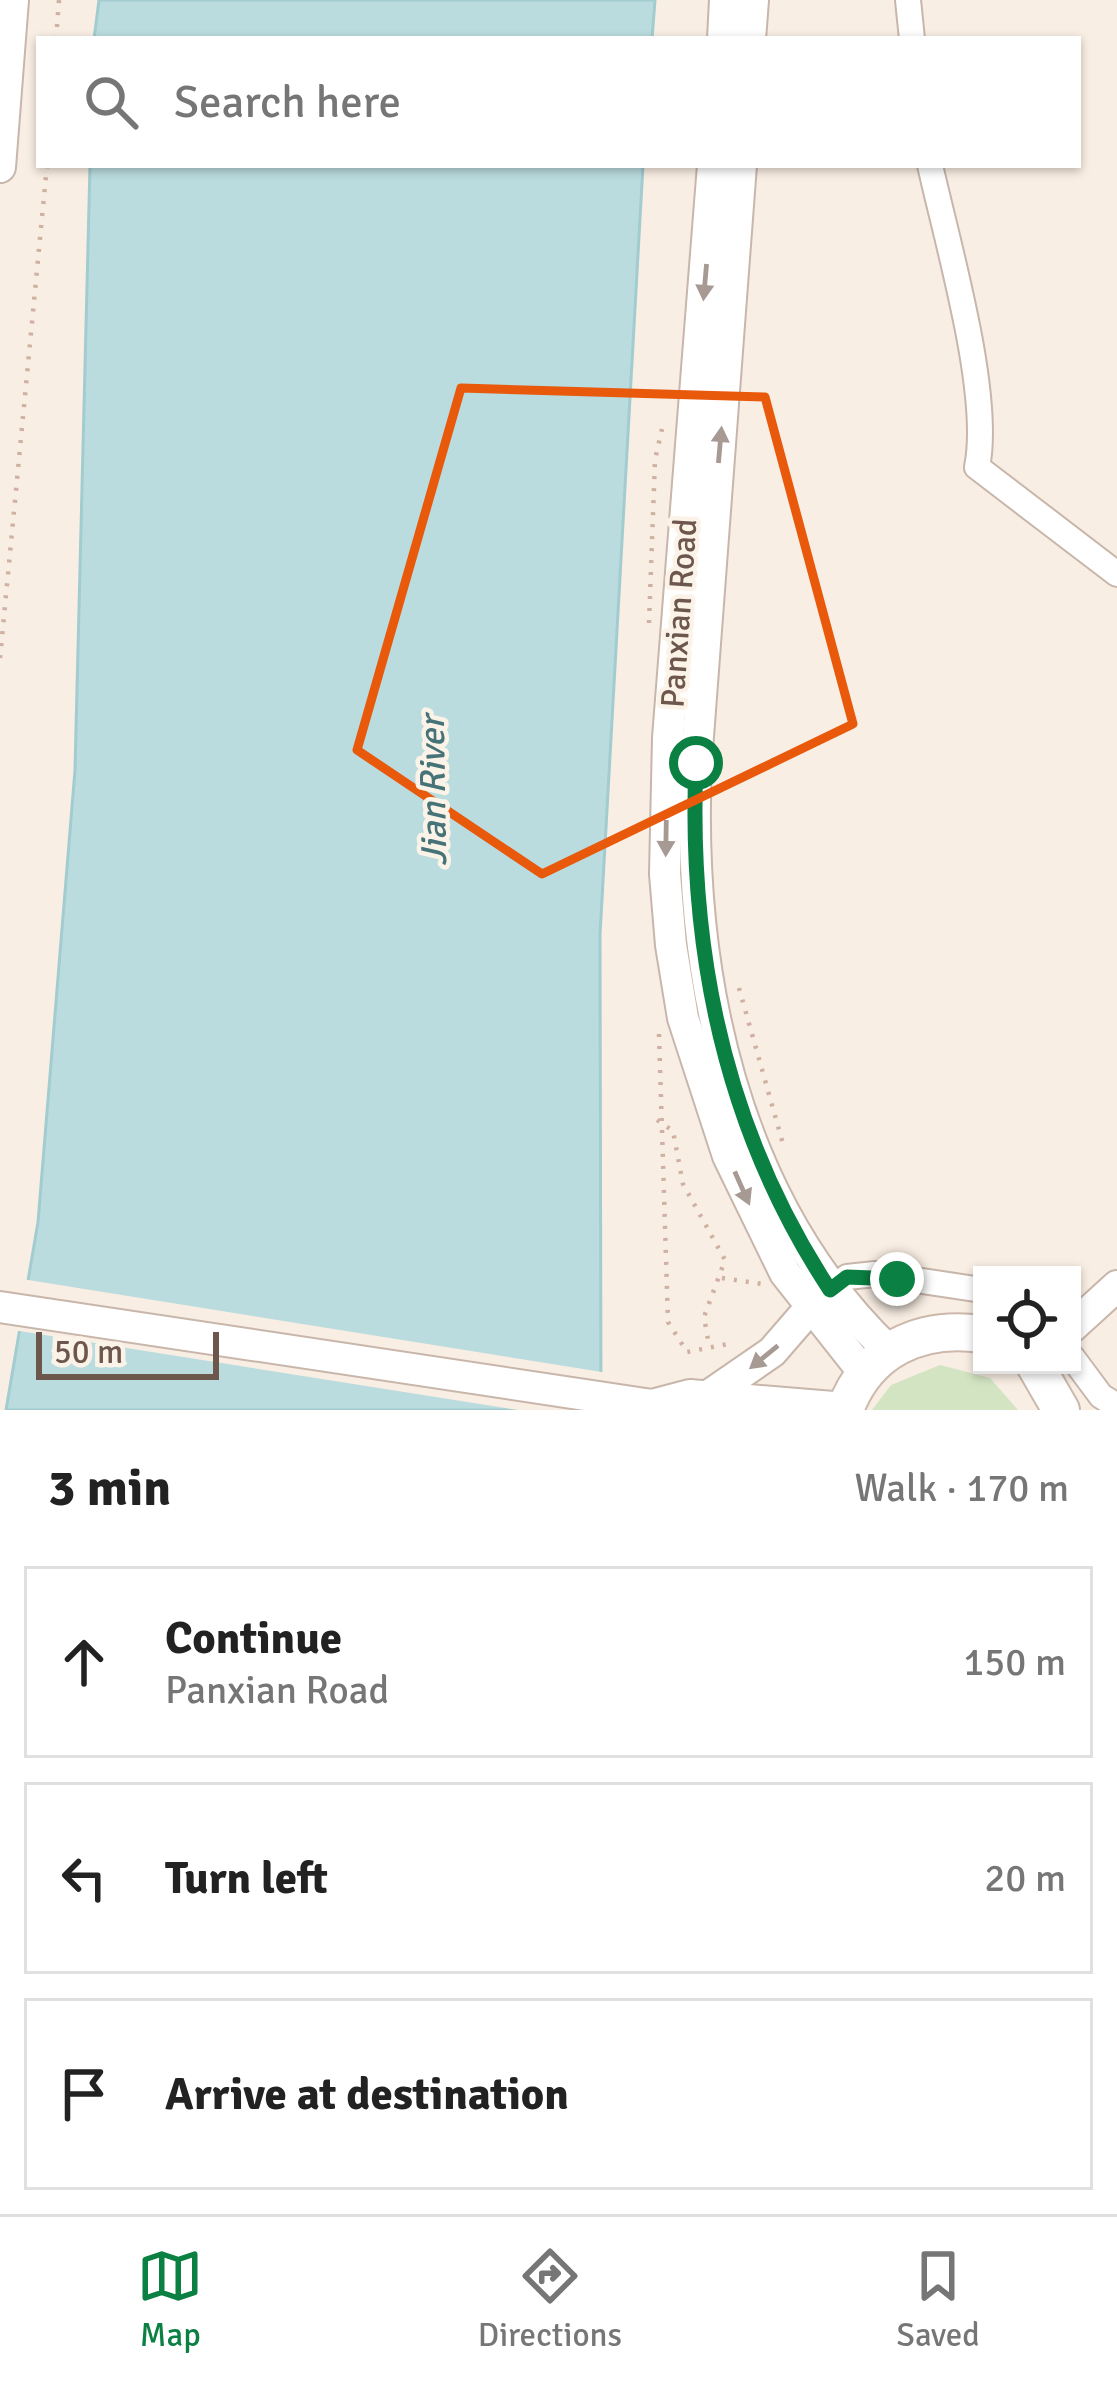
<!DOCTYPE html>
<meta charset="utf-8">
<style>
body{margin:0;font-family:Signika,sans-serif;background:#f2f2f2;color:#222}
.controls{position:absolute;right:36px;bottom:36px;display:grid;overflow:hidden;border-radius:0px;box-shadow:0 3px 9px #0004}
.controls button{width:108px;height:108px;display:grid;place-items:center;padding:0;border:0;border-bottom:3px solid #e0e0e0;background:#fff;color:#222;font:60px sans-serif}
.scale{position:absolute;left:36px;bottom:30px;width:183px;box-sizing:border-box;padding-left:12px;border:6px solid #6d564c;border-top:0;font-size:33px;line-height:42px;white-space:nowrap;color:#6d564c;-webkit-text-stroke:9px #fcf3e8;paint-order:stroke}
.stop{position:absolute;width:36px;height:36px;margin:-27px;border:9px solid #0b8043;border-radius:50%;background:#fff}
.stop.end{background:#0b8043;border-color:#fff;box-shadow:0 3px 12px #0008}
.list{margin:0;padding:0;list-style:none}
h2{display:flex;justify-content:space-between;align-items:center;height:156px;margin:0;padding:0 48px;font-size:51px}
h2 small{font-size:39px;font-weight:400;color:#767676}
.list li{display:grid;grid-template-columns:78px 1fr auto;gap:36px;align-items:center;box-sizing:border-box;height:192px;margin:0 24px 24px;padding:0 24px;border:3px solid #e0e0e0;border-radius:0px}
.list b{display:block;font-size:45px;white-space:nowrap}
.list p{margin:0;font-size:39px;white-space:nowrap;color:#767676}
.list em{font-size:39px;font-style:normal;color:#767676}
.icon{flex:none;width:66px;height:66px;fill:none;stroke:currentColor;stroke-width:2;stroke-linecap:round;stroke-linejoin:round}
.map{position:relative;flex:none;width:1117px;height:1410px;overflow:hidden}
.search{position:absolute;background:#fff;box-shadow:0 3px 9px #0004;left:36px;right:36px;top:36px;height:132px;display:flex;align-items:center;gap:30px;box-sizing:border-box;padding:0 42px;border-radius:0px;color:#767676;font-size:45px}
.sheet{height:804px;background:#fff}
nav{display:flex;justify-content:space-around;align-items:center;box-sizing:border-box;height:168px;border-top:3px solid #e0e0e0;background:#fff;font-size:33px;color:#767676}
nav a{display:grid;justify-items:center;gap:6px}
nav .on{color:#0b8043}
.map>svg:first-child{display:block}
.green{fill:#d3e4c3}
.water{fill:#badcdf;stroke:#a2ccd0;stroke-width:3}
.pier{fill:#f9eee3}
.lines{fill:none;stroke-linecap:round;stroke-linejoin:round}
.minor-casing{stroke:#c8b6ab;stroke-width:28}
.tertiary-casing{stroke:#c8b6ab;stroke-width:34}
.secondary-casing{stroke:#cdb8ac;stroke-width:40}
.path{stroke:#cfb0a2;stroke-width:4.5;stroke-dasharray:3 9;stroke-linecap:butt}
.minor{stroke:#fff;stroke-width:24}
.tertiary{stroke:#fff;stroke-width:30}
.secondary{stroke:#fff;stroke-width:36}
.oneway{fill:#a79a94}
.route{stroke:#0b8043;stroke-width:15}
.marked{fill:none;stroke:#e8590c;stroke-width:9;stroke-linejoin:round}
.labels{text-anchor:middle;stroke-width:9;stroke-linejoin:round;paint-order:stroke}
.street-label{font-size:33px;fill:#6d564c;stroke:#fcf3e8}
.water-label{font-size:36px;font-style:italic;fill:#467377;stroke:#fcf3e8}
</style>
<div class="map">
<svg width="1117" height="1410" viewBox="0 0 1117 1410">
<rect width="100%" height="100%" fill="#f9eee3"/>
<polygon class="green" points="940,1365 990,1378 1018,1410 872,1410 891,1385"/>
<g class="water">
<polygon points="99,0 655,0 652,39 94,39"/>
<polygon points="90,165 643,165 600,935 601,1410 6,1410 38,1222 75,770"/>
</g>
<polygon class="pier" points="22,1279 608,1373 607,1410 518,1410 13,1330"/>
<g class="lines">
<g class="minor-casing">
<g id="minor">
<polyline points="908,0 912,39"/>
<path d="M930 165C947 242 992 394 977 467L1117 574"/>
<polyline points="820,1299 847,1277 875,1274 982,1290"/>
<polyline points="1072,1357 1101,1396 1117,1406"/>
</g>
</g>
<g class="tertiary-casing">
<g id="tertiary">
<polyline points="723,39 725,0"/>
<polyline points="750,39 753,0"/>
<polyline points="713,165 668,738 665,874 671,945 683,1018 728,1156 785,1273 864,1373"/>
<path d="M741 165 696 763C687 972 732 1200 888 1350"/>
<polyline points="0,167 13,0"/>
<polyline points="0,1307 652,1405 690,1395 845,1408"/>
<polyline points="1072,1327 1117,1286"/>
<polyline points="708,1396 772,1352 811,1307"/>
</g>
</g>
<g class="secondary-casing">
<g id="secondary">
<polyline points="1035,1365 1061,1410"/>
<path d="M845 1410C867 1350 920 1325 982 1334"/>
</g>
</g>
<g class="path">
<polyline points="56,39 59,0"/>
<polyline points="649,623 655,460 664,420"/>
<polyline points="0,658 47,165"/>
<polyline points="739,988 783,1144"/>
<polyline points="659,1034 668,1322 687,1352 733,1343"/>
<polyline points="657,1120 673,1131 683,1184 725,1260 704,1317 709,1345"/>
<polyline points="722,1278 762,1284"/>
</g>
<use href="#minor" class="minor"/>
<use href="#tertiary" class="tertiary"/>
<use href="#secondary" class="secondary"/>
</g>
<defs><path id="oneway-solid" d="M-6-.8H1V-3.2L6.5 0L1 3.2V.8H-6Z" transform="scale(3)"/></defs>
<g class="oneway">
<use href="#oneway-solid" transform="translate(705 282) rotate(95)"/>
<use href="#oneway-solid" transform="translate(720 445) rotate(-85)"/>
<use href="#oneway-solid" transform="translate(666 838) rotate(91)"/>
<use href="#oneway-solid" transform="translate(742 1188) rotate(66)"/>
<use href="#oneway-solid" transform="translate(764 1357) rotate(141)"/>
</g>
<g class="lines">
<path class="route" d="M696 763C688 951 725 1131 830 1290L847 1277 897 1279"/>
</g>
<path class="marked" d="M461 388 765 397 853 724 542 874 357 750Z"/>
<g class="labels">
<g class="street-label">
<text transform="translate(678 613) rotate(-86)" y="12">Panxian Road</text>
</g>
<g class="water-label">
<text transform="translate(432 791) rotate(-91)" y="13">Jian River</text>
</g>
</g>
</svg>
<div class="controls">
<button><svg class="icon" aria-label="locate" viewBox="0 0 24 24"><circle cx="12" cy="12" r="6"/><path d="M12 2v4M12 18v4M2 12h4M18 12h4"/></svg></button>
</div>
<div class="scale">50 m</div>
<div class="stop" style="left:696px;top:763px"></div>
<div class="stop end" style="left:897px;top:1279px"></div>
<div class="search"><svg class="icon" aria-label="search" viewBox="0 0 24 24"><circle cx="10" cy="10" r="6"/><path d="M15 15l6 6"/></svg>Search here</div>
</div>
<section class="sheet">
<h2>3 min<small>Walk · 170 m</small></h2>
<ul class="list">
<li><svg class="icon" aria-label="ahead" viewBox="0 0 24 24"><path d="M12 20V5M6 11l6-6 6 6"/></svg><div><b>Continue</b><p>Panxian Road</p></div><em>150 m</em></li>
<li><svg class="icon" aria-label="left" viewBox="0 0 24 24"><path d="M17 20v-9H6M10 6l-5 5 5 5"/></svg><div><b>Turn left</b></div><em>20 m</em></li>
<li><svg class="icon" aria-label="arrive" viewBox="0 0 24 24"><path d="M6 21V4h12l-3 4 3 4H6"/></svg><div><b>Arrive at destination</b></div></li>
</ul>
</section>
<nav>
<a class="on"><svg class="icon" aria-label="map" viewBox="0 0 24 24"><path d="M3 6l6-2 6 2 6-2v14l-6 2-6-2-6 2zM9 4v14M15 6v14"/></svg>Map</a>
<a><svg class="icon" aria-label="directions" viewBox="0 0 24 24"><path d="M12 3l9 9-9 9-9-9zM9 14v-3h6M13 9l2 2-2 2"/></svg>Directions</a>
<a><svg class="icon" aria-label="saved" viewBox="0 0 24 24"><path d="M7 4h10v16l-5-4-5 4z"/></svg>Saved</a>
</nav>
